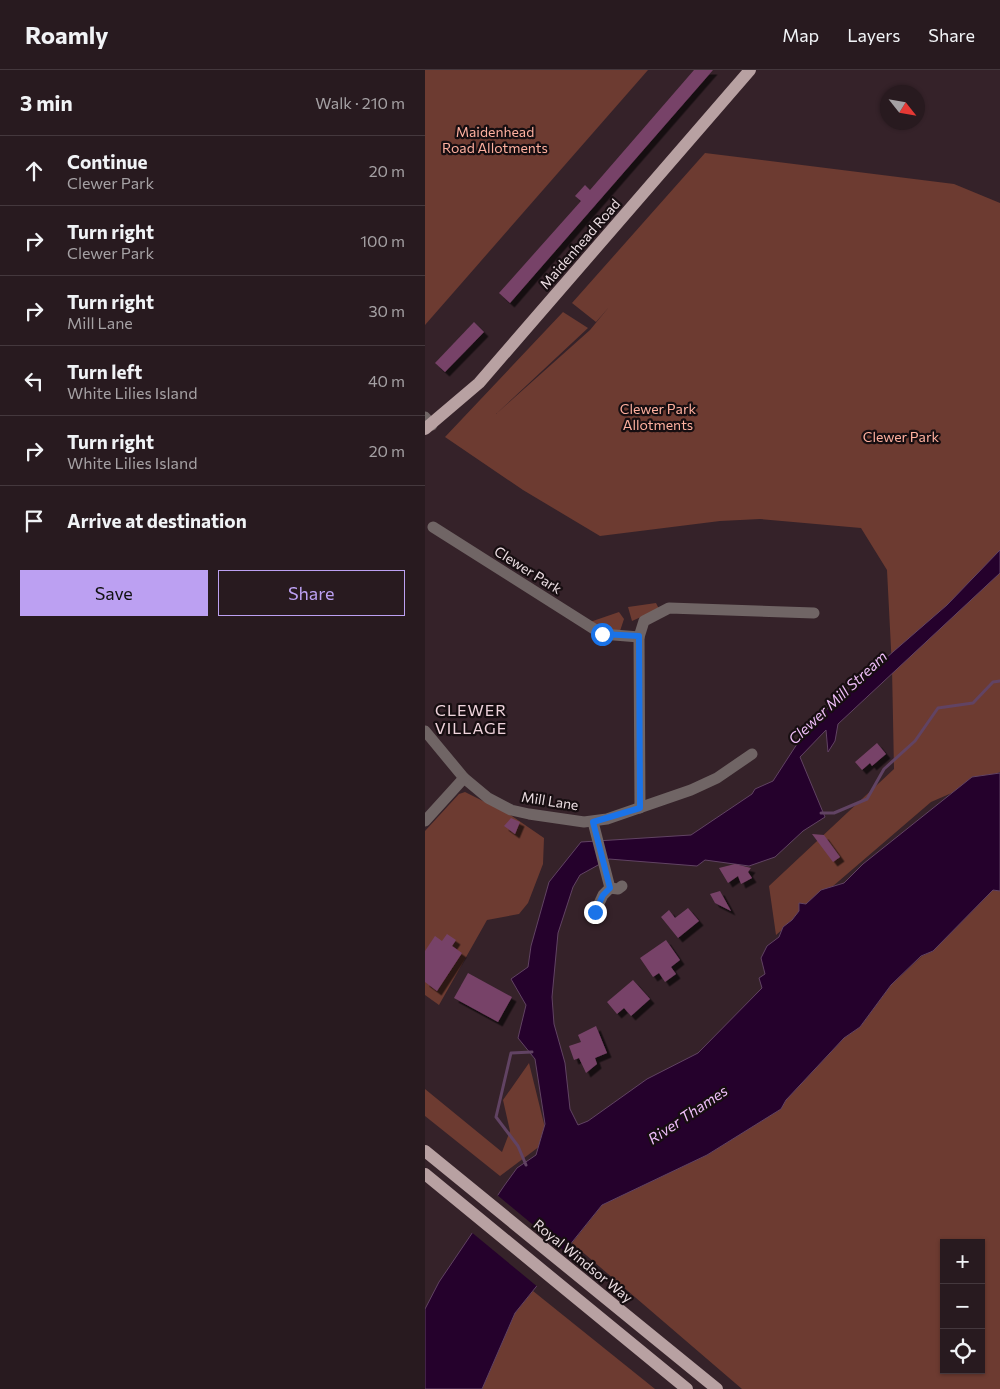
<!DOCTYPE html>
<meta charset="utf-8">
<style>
body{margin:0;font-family:Commissioner,sans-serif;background:#34272c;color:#f1f3f6}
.controls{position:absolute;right:15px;bottom:15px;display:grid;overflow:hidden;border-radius:0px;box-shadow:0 1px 4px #0004}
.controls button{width:45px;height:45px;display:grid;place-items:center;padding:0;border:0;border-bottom:1px solid #44383d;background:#281a1f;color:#f1f3f6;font:25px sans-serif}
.compass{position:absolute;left:455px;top:15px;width:45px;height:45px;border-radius:50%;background:#281a1f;box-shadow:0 1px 4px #0004;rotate:121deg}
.stop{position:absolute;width:15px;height:15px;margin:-11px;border:4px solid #1a73e8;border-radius:50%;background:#fff}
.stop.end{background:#1a73e8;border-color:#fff;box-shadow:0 1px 5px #0008}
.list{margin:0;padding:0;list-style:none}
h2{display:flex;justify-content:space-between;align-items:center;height:65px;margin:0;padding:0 20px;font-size:21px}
h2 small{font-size:16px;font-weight:400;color:#a5a1a4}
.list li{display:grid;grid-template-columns:32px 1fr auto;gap:15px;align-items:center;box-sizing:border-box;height:70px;padding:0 20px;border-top:1px solid #44383d}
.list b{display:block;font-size:19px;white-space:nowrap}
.list p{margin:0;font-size:16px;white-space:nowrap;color:#a5a1a4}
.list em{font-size:16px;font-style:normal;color:#a5a1a4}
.actions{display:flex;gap:10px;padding:15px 20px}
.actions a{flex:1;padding:11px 0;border:1px solid #bca0f2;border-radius:0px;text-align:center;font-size:18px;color:#bca0f2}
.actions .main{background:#bca0f2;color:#111}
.icon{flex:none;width:28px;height:28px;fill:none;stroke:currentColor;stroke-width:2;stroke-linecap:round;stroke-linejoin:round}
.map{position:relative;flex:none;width:575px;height:1319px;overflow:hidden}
header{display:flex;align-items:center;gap:30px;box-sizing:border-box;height:70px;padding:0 25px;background:#281a1f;border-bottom:1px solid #44383d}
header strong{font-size:24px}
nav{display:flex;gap:28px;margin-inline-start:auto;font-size:18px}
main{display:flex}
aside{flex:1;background:#281a1f}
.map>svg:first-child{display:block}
.green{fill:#6d3b31;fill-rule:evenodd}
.water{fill:#25012c;stroke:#614363}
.pier{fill:#352229}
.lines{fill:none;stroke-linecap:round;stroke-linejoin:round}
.stream{stroke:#614363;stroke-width:3}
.building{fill:#774268;filter:url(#shadow)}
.minor{stroke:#706565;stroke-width:11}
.primary{stroke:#b8a1a2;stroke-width:12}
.route{stroke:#1a73e8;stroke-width:6}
.labels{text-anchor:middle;stroke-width:4.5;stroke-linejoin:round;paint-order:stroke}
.park-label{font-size:14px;fill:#feb09f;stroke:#170e11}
.street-label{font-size:14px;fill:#ecdee3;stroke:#170e11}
.water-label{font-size:15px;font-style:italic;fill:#efbef9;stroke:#170e11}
.quarter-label{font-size:16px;letter-spacing:1px;fill:#efd4dc;stroke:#170e11}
</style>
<header>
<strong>Roamly</strong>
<nav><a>Map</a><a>Layers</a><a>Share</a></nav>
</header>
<main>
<aside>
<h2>3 min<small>Walk · 210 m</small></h2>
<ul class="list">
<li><svg class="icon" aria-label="ahead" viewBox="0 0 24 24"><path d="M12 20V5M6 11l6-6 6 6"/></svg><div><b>Continue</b><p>Clewer Park</p></div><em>20 m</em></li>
<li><svg class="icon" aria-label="right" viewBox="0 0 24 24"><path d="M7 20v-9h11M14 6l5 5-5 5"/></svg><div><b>Turn right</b><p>Clewer Park</p></div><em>100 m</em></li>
<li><svg class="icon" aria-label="right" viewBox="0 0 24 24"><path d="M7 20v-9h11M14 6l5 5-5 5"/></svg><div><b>Turn right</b><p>Mill Lane</p></div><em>30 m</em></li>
<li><svg class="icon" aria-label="left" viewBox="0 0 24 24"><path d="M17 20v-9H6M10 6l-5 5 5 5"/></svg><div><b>Turn left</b><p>White Lilies Island</p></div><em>40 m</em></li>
<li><svg class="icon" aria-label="right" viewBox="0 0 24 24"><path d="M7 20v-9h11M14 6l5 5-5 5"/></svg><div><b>Turn right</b><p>White Lilies Island</p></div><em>20 m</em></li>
<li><svg class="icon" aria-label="arrive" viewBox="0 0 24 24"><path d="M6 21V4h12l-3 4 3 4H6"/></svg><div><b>Arrive at destination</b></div></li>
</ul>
<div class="actions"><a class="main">Save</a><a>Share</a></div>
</aside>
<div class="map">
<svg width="575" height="1319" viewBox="0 0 575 1319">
<defs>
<filter id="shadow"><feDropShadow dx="4.5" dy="4.5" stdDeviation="0" flood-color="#0009"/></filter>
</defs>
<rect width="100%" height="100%" fill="#352229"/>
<g class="green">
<polygon points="0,0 223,0 0,255"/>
<polygon points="280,83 529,114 575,133 575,702 506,732 351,865 344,816 469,699 467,598 462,500 436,458 335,449 295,451 175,466 98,420 20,367 138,242 163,258 71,344 165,260 184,237 171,252 147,233"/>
<polygon points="231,533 234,539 207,551 203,537"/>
<polygon points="194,542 199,549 195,561 181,560 165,552"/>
<polygon points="40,722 84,744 119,768 118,794 103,833 94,844 62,850 14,935 0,925 0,761 34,724"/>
<path d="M568 820 575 821V1319H317L147 1173 177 1135 282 1085 356 1039 361 1030 419 968 435 957 466 915 497 886 508 881ZM519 1173H556V1300H519Z"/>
<polygon points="104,993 123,1070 75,1106 0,1046 0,1019 77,1082 85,1061 78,1030"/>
<polygon points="108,1221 230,1319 57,1319 90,1243"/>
</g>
<polygon class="water" points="575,480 575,503 413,654 410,671 403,682 401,660 375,687 400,747 378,761 350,787 324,796 280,790 272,796 184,789 155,805 148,817 133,863 127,927 129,954 140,993 145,1039 153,1055 163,1051 222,1009 273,983 337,918 334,908 340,904 336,888 342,876 354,867 358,857 367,850 374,841 374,833 381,834 396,820 419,813 438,794 547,707 575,703 575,821 568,820 508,881 496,886 466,915 435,957 419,968 361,1030 356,1039 282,1085 177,1135 90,1243 57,1319 0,1319 0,1239 14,1212 79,1116 92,1098 111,1085 120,1054 110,989 93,968 101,935 86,909 103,897 106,876 124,812 156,772 266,765 327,724 330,719 348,711 385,654 522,535"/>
<polygon class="pier" points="71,1124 142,1183 114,1218 45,1161"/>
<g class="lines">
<g class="stream">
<polyline points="396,743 409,743 442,729 459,699 490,671 513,638 548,633 568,612 575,611"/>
<polyline points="101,1095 93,1076 71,1047 86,983 107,982"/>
</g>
</g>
<g class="building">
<polygon points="269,0 288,0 85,233 74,223 156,131 150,126 160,115 165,120"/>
<polygon points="49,252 59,262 20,302 10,293"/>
<polygon points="452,673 461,684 447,696 445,693 437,700 430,692"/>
<polygon points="86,748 95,752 90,764 79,756"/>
<polygon points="387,764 399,765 415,787 408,792"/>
<polygon points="310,794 326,798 323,802 327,808 316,814 313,806 303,813 294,798"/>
<polygon points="295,821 306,841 290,833 285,824"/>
<polygon points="263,838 274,851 253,868 236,847 244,840 250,848"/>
<polygon points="22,864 31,870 27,876 37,883 12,921 0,912 0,881 10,866 17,871"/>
<polygon points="241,870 255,890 246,897 251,904 240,912 234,903 228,907 215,888"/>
<polygon points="43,903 87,927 73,952 29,928"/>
<polygon points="208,910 225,929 206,946 199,938 192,944 182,932"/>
<polygon points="171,956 182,983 170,988 172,994 161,1003 154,988 149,990 144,976 156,972 153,965"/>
</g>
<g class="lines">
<g class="minor">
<polyline points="0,347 7,355"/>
<polyline points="8,457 177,564 214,567 219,551 244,538 389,543"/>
<polyline points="214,567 215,738"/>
<polyline points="0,661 39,708 63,728 86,740 104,744 159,752 182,749 266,720 292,708 327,684"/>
<polyline points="0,751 39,708"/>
<polyline points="168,752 185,818 178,825 170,842"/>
<polyline points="185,818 193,819 197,816"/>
</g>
<g class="primary">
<polyline points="0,359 54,313 325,0"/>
<polyline points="0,1081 292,1319"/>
<polyline points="0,1104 262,1319"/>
</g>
</g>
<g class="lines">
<polyline class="route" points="170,842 178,825 185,818 168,752 215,738 214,566 177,564"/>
</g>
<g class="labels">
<g class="park-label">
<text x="70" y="67">Maidenhead<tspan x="70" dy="16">Road Allotments</tspan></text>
<text x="233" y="344">Clewer Park<tspan x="233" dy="16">Allotments</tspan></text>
<text x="476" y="372">Clewer Park</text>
</g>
<g class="street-label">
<text transform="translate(155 174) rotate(-49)" y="5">Maidenhead Road</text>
<text transform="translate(103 500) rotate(32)" y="5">Clewer Park</text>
<text transform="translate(125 731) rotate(9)" y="5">Mill Lane</text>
<text transform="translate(158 1191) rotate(39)" y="5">Royal Windsor Way</text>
</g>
<g class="water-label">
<text transform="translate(413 628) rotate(-43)" y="5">Clewer Mill Stream</text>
<text transform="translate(263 1045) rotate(-34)" y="5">River Thames</text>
</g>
<g class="quarter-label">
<text x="46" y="646">CLEWER<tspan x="46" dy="18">VILLAGE</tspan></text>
</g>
</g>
</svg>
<div class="controls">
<button>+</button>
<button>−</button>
<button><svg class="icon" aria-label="locate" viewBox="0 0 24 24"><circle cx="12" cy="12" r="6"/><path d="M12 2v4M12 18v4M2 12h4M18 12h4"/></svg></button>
</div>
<svg class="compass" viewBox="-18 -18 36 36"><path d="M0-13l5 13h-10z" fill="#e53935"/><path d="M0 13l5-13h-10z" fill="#a5a1a4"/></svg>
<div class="stop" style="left:177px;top:564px"></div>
<div class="stop end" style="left:170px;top:842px"></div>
</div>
</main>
